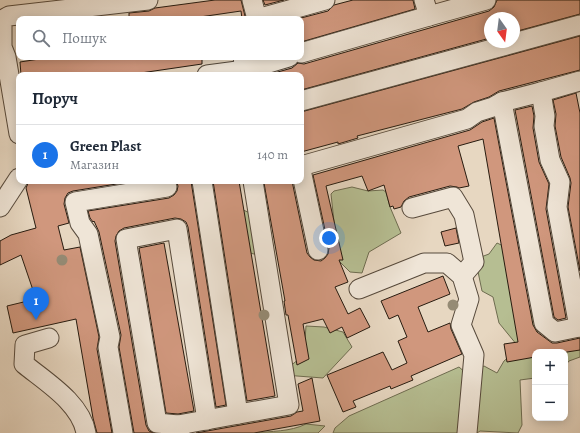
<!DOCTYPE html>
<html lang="uk">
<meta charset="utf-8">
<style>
body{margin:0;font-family:Alegreya,serif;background:#f2f2f3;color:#1f2937}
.controls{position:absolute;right:12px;bottom:12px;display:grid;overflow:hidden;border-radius:8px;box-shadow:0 2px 10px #0003}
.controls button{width:36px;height:36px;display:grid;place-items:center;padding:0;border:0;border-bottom:1px solid #e0e1e3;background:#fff;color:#1f2937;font:20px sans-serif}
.compass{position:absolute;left:484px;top:12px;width:36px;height:36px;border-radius:50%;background:#fff;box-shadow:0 2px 10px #0003;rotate:166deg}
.you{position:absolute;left:329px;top:238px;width:14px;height:14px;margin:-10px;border:3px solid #fff;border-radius:50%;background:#1a73e8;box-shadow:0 0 0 6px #1a73e833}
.badge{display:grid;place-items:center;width:26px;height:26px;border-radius:50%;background:#1a73e8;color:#fff;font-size:13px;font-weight:700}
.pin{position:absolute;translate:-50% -33px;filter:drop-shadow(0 1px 2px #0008)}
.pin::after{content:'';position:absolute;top:21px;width:14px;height:12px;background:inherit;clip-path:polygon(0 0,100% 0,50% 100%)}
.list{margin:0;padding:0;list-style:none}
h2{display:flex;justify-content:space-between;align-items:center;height:52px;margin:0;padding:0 16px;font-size:17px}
h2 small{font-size:13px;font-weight:400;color:#747a83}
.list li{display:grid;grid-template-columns:26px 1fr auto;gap:12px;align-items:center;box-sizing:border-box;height:60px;padding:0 16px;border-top:1px solid #e0e1e3}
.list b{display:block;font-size:15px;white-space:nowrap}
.list p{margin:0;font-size:13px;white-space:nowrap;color:#747a83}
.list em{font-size:13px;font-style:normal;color:#747a83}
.icon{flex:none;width:22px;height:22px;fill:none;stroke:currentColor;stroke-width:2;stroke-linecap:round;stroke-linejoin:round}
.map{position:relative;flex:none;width:580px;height:433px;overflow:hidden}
.search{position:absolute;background:#fff;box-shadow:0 2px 10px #0003;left:16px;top:16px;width:288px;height:44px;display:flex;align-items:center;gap:10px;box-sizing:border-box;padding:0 14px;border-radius:8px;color:#747a83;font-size:15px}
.panel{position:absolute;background:#fff;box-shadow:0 2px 10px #0003;left:16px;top:72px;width:288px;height:112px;border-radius:8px}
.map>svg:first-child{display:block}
.green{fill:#b6be92;stroke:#6e6c50}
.building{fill:#d0977d;stroke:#271b0f}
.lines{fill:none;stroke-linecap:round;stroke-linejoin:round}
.minor-casing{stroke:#574a3c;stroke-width:21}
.minor{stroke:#efe5d7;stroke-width:19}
.tree{fill:#958b75}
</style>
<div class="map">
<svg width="580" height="433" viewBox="0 0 580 433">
<rect width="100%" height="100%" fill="#e7d7c1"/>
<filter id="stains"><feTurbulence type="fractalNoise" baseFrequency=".005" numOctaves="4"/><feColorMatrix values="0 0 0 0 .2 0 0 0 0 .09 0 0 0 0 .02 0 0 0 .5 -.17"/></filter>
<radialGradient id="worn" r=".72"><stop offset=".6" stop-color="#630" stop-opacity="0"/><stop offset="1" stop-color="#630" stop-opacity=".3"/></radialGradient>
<g class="green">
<polygon points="352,187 368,191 383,190 386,192 390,207 401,233 369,252 362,273 350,272 332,254 336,240 331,194 334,191"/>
<polygon points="241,209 250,213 258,255 250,253"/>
<polygon points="497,243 510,249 526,301 539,330 525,346 517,345 499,323 493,297 482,291 476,262 481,257 489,254"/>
<polygon points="306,326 324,327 343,332 352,347 323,378 284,375 284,371 304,355"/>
<polygon points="580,346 580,357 569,361 565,366 565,352 551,352"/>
<polygon points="518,349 535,355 535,378 520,380 522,425 518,433 480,431 477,433 333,433 335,428 349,416 459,367 466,373 484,366 497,373 504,361"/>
<path d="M306 424 325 426 318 433H254C271 431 290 432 306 424Z"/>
</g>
<g class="building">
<polygon points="215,0 241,0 245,16 244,19 242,19 241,11 186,19 129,19 129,13 149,11 155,8"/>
<polygon points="263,0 284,0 265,5"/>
<polygon points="353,0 413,0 415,9 301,42 301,18 328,11 334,5"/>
<polygon points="497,0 580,0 580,14 514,32 514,18 490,18 490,38 301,90 301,75 267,75 292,68 298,63 304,64 489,11 494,7"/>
<polygon points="580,36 580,70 499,91 489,97 474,102 462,109 357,136 358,138 338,144 338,142 301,152 301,112"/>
<polygon points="52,57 202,57 202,64 127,75 21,75 20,62"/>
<polygon points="576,93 580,113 580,271 568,207 571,183 570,178 561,157 555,126 556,114 553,100"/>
<polygon points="532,106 534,116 533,128 539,162 549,184 546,209 566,318 558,320 554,317 515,110"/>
<polygon points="494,118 533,325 537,332 552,343 557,343 580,338 580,350 567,352 535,352 535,357 507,362 504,344 518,342 483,139 458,146 469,186 459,188 457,187 450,186 409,197 404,201 401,207 394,209 393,206 390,207 384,185 368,191 362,176 326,186 343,260 339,260 348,282 335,287 348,314 360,308 370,327 347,338 342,327 330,333 323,319 303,324 309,359 297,365 288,315 286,315 284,301 285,301 264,183 272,181 292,181 307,253 310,257 314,260 321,261 325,258 328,254 329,248 313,175 470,130 482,122"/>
<polygon points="29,181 135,181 73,191 68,193 65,198 64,204 69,223 58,226 64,250 80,247 99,337 97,349 112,433 97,433 93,418 76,319 13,333 7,306 36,299 21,255 0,265 0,241 11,235 36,228 26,188"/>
<polygon points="176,181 191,181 226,405 216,407 188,227 186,222 181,219 175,218 124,228 119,231 116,236 115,241 146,425 149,431 154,433 134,433 119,347 121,335 99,232 94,221 93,222 90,218 88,211 169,198 174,195 177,191 178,186"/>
<polygon points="213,181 239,181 275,396 247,401"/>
<polygon points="456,228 459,243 445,246 441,232"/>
<polygon points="164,243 194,411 178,414 166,413 139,248"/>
<polygon points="443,276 450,294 418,307 428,332 450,323 451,329 462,354 411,376 413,380 391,389 390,386 353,401 356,407 343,412 327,375 383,352 392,370 407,363 398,341 407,337 398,315 389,319 381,301"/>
<polygon points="312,378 320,421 254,433 196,433 291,416 297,412 303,411 298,384"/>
</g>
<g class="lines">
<g class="minor-casing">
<g id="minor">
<polyline points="252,0 257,19 255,19"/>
<polyline points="429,16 486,0"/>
<polyline points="257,19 325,0"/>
<polyline points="301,53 429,16 424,0"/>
<polyline points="243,57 245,70 289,57"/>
<polyline points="207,75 245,70 246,75"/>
<polyline points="580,81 541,92 545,116 544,126 550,160 560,182 557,207 579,327 580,327"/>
<polyline points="541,92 502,102 544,323 555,332 579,327"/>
<polyline points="301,101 580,25"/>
<polyline points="19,134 6,57 2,47 2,20 9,16 148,0"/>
<polyline points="301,166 467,119 477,112 493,107 502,102"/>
<polyline points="301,170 318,250"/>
<polyline points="202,181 238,414"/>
<polyline points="0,207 19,178"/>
<polyline points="412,208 453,197 464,215 474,262 462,276"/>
<polyline points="359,289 424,263 447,263 462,276 469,299 461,325 474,355 467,433"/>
<path d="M49 338 25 345 24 364C46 382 81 403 86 433"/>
<polyline points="178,425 157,423 126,239 177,229 207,420"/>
<polyline points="123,433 108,347 110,337 88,234 80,223 75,202 167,187"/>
<polyline points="180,433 178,425 289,405 253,181"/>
</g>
</g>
<use href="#minor" class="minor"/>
</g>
<g class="tree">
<circle cx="62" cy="260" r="5.5"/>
<circle cx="453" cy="305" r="5.5"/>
<circle cx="264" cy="315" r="5.5"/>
</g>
<rect width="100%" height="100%" filter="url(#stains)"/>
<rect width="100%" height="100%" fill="url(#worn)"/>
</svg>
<div class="controls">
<button>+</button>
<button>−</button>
</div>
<svg class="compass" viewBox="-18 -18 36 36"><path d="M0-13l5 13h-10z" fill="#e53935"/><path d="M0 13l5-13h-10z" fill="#747a83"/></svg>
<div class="you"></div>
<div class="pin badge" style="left:36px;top:320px">1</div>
<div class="search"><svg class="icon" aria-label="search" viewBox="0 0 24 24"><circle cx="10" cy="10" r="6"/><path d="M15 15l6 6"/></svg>Пошук</div>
<section class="panel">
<h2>Поруч<small></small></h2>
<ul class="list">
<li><span class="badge">1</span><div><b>Green Plast</b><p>Магазин</p></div><em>140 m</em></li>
</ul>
</section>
</div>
